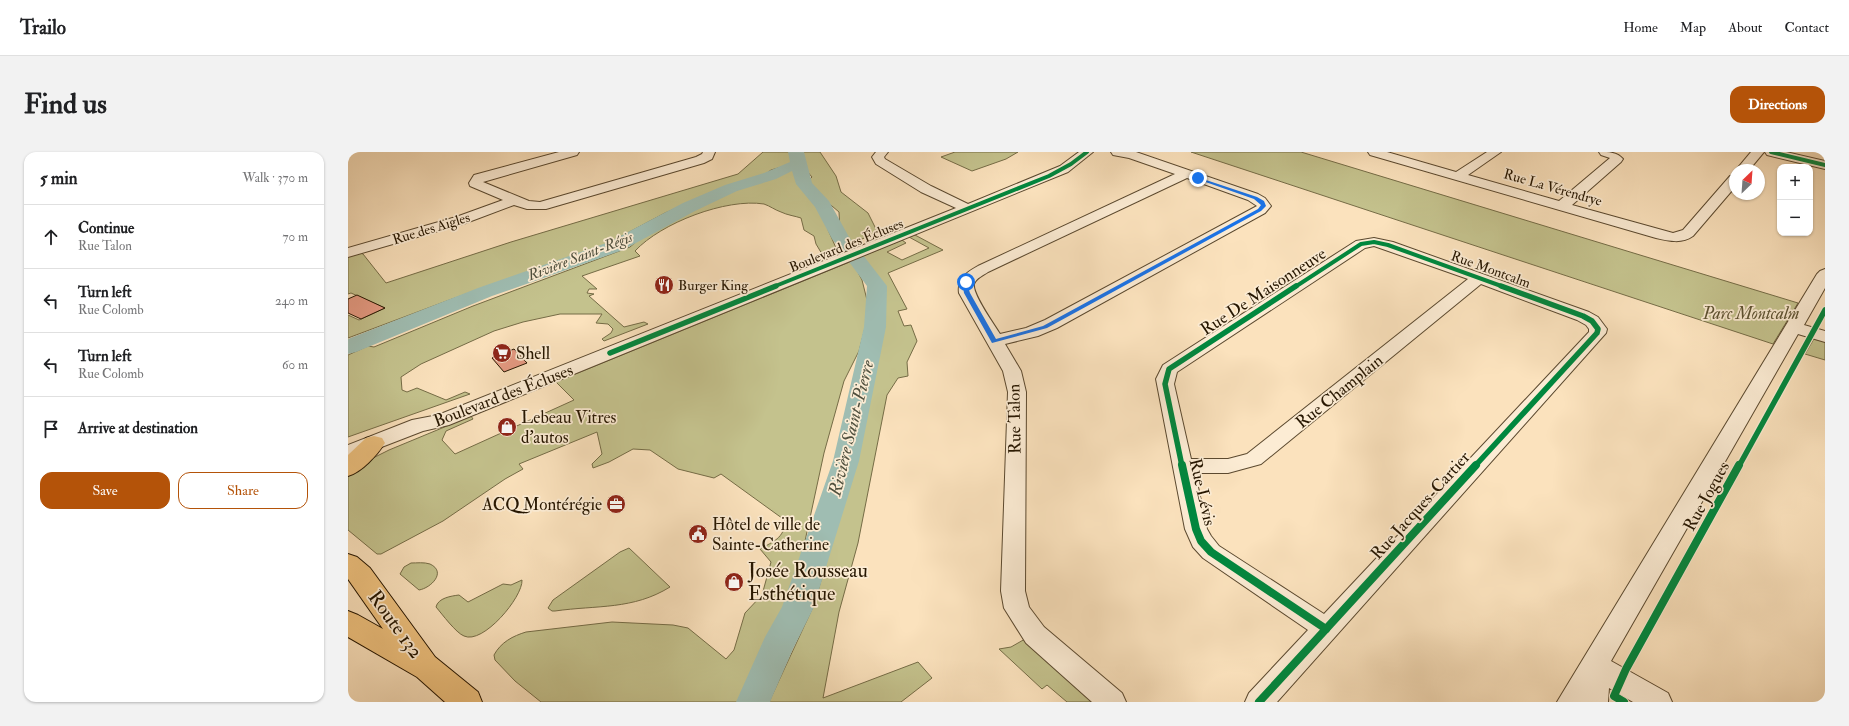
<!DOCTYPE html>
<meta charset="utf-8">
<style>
body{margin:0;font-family:"IM FELL Double Pica",serif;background:#f2f2f2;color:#202124}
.controls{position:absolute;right:12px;top:12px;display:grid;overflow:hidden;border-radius:8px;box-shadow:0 1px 3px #0004}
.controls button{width:36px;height:36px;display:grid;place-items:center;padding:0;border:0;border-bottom:1px solid #e0e0e0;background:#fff;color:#202124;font:20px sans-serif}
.compass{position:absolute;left:1381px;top:12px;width:36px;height:36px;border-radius:50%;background:#fff;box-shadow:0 1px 3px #0004;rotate:25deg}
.stop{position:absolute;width:12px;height:12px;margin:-9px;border:3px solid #1a73e8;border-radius:50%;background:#fff}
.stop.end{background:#1a73e8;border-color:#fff;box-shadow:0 1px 4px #0008}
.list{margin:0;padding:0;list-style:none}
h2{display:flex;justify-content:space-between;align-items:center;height:52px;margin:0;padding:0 16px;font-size:17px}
h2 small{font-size:13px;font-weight:400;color:#757577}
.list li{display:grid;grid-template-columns:26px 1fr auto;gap:12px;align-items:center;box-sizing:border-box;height:64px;padding:0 16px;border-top:1px solid #e0e0e0}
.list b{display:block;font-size:15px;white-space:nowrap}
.list p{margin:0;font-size:13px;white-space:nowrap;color:#757577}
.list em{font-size:13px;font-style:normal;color:#757577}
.actions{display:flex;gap:8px;padding:12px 16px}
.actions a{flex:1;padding:9px 0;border:1px solid #b45309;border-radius:12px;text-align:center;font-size:14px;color:#b45309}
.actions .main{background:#b45309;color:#fff}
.icon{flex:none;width:22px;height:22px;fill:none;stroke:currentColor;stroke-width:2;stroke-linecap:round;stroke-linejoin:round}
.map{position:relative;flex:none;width:1477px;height:550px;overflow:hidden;border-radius:12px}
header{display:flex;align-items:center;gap:24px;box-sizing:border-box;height:56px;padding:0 20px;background:#fff;border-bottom:1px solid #e0e0e0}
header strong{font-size:19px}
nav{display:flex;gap:22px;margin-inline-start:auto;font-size:14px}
.intro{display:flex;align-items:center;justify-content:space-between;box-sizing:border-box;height:96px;padding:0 24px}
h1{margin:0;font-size:28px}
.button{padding:10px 18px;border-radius:12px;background:#b45309;color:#fff;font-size:14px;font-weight:700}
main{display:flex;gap:24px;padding:0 24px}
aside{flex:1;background:#fff;border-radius:12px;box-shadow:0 1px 3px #0004}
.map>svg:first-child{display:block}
.green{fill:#c4c28d;stroke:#756c46}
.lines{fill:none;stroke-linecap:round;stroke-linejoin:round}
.river{fill:#9fbdb2;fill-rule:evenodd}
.building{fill:#e79b84;stroke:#261600}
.minor-casing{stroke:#5b492f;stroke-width:2}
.highway-casing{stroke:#261600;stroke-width:2}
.minor{fill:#fcecd4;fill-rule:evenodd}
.highway{fill:#eec17e;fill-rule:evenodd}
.cycleway-far2-casing{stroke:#fcecd4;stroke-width:5.5}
.cycleway-far1-casing{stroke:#fcecd4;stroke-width:8}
.cycleway-casing{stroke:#fcecd4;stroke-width:10}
.cycleway-far2{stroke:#00873e;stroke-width:4}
.cycleway-far1{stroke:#00873e;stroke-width:5.5}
.cycleway{stroke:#00873e;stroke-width:8}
.route{fill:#1a73e8}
.labels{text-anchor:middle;stroke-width:3.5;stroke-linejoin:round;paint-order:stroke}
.far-street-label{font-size:14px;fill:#261600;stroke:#fcecd4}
.far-poi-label{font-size:14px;fill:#261600;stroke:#fcecd4;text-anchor:start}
.far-water-label{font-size:15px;font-style:italic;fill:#50503e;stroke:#fcecd4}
.street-label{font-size:17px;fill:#261600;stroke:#fcecd4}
.park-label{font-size:17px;font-style:italic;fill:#5d5231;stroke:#fcecd4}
.poi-label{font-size:17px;fill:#261600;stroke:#fcecd4;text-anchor:start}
.water-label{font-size:18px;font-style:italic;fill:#50503e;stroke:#fcecd4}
.near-poi-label{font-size:20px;fill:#261600;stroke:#fcecd4;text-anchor:start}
.near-street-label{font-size:20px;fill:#261600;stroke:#fcecd4}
</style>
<header>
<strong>Trailo</strong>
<nav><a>Home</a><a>Map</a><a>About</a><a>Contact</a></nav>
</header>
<div class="intro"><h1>Find us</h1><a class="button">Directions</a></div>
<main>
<aside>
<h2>5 min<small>Walk · 370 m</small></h2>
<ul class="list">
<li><svg class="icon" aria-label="ahead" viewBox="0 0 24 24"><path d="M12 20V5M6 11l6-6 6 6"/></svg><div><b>Continue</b><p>Rue Talon</p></div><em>70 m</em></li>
<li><svg class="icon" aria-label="left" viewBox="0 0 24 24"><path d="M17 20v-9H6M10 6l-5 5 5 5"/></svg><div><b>Turn left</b><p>Rue Colomb</p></div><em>240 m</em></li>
<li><svg class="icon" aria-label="left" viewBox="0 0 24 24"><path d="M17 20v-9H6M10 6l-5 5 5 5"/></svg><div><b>Turn left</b><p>Rue Colomb</p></div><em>60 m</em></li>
<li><svg class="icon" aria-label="arrive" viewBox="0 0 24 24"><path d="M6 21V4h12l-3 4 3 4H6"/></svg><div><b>Arrive at destination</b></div></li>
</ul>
<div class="actions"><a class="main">Save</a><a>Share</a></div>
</aside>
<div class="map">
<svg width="1477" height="550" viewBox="0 0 1477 550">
<rect width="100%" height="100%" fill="#fbe2bd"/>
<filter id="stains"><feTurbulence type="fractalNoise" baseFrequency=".005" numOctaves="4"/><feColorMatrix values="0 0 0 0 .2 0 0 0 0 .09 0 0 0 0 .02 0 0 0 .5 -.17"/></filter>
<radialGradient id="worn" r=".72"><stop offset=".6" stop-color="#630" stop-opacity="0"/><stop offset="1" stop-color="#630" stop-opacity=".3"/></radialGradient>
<g class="green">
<polygon points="415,0 442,0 444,12 423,18 416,23 376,35 317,61 253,95 104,147 0,186 0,163 11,168 37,156 3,141 0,142 0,103 13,101 15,102 38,131 163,90 390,22"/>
<path d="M453 0H472L488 24 493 40 520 61 530 81 503 91 492 78 491 60C480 51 470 41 460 32L459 30 464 25 457 17Z"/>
<polygon points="607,0 670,0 658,7 624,19 593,5"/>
<polygon points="843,0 953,0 1450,151 1425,192"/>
<path d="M450 16 455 36 468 50 488 96 474 102 468 92 466 84 456 78 453 66C447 64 439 63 433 60 427 58 422 54 416 52 378 46 313 71 287 99L292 104 234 124 249 137H241L239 141 246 142 241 144 276 175 296 170 300 172 256 189 254 187 263 181 265 177 260 172 248 171 254 162H212L175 170 146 179 73 212 53 225 54 238 59 240 69 236 98 248 117 240 122 242 0 285V203L20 194 26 195 125 154 282 95 289 89 370 44 422 27 442 18Z"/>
<polygon points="567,83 595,98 540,121 559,157 550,159 556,174 563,173 569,189 559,210 560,224 550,226 539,243 510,391 491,460 475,546 570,510 584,526 553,550 421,550 466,453 482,397 493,329 496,299 509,259 518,222 528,191 532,165 532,142 515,104 554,88 558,91 539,100 554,108 581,96 561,85"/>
<path d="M504 109 514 128 519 148 518 172 511 199 496 229 476 301 457 389 455 432 443 446 421 503 394 550H193L167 529 147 508 146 503C153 490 165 484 178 480L264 470 325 473 340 476 378 507 386 498 397 461 414 443 423 410 412 397C426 389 435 387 438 369L373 322 366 326 330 317 302 298 285 297 261 310 245 316 244 312 254 302 249 280 171 312 175 317 157 327 95 369 33 402H29L0 378V324L19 309 41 298 123 264 125 267 98 279 94 288 107 302 226 248 208 230Z"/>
<polygon points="1467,185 1477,188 1477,208 1457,202"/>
<path d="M281 396 322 435C285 458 249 453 207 459H204L200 456 205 448 272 400Z"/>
<path d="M63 411C69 411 76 410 82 412 99 420 83 436 71 438L52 422 56 415Z"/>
<path d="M174 428C175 445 135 493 116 484 108 481 94 462 88 455 90 446 103 444 111 443L120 450 155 432 163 433Z"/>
<polygon points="677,487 747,550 719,550 699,533 694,537 651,497 663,495"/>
</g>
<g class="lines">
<polygon class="river" points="440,0 456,0 464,31 481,49 501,85 539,134 538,175 511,309 465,457 445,497 422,550 388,550 417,485 434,455 485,309 516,175 519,134 484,87 467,55 448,32 444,19 428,27 389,39 347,59 275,98 144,144 8,200 0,202 0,187 130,136 261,90 335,51 377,33 416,21 442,10"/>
</g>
<g class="building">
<polygon points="9,143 37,156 13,167 0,161 0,147"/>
<polygon points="166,197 179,211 156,220 144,206"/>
</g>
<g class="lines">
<g class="minor-casing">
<g id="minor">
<polygon points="211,0 231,0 229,3 135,30 181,49 192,50 348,5 354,2 355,0 367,0 364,7 356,11 198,57 179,57 166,53 118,71 0,105 0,96 108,65 155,48 122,34 121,31 126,23"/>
<polygon points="528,0 540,0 536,5 537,7 583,34 620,52 712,14 731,0 745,0 720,20 101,273 75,279 0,308 0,293 64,268 90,263 608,56 573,40 528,12 524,5"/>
<path d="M763 0H788L910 42 917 46 923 54 917 61 709 176 690 184 657 192 673 219 678 240 677 439 681 455 696 475 774 541 778 550H744L678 491 656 456 653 439 660 240 655 219 611 141C609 126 618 121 630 114L827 22 781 6 765 3ZM839 26 900 48 909 54 697 168 678 176 652 182C646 172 624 142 626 132 628 126 636 123 640 120Z"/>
<path d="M1020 0H1039L1108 20 1139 0H1153L1120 23 1211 49 1262 6 1253 3 1251 0C1261 0 1269 0 1275 7L1273 10 1224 53 1325 81 1335 78 1382 24 1387 23V35L1345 84C1334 92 1321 89 1308 86L1022 3Z"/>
<polygon points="1403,0 1416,0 1401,18 1388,18"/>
<polygon points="1417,0 1438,0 1477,9 1477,17 1419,3"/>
<path d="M1026 86 1045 90 1241 160 1250 165 1259 177 1258 181 929 550H897L901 541 960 478 855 406 845 395 837 377 808 227 815 213 1008 89ZM1026 94 1120 127 899 302 880 307H843L826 232 829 220 1017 96ZM1133 132 1229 168 1238 173 1241 177V180L976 462 871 394 863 384 859 377 847 321H880L913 312Z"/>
<polygon points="1477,117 1477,136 1456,173 1477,179 1477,190 1450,182 1263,509 1320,541 1324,550 1285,550 1261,536 1260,550 1209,550 1469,122 1472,119"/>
</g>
</g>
<g class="highway-casing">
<g id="highway">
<path d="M26 284 34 286 37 291C29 303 14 320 0 324V303L18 286Z"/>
<polygon points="0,402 9,405 22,416 87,505 130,540 134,550 97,550 69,525 0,485 0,459 10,463 35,477 0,427"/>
</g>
</g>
<use href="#minor" class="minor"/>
<use href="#highway" class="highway"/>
<g class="cycleway-far2-casing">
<g id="cycleway-far2">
<polyline points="1423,0 1477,13"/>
<polyline points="425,135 701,24 723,12 739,0"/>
<polyline points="947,135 1013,92 1026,90 1040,93 1156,135"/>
</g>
</g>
<g class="cycleway-far1-casing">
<g id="cycleway-far1">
<polyline points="262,201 428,134"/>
<polyline points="834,314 817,232 821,217 948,134"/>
<polyline points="1127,314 1249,181 1250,177 1244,169 1235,164 1153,134"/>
<polyline points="1391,314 1477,158"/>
</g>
</g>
<g class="cycleway-casing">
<g id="cycleway">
<polyline points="834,313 848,377 853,389 863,400 978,477"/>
<polyline points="978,477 1128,313"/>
<polyline points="911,550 978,477"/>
<polyline points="1276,550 1266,544 1278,517 1391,313"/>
</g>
</g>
<use href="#cycleway-far2" class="cycleway-far2"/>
<use href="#cycleway-far1" class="cycleway-far1"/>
<use href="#cycleway" class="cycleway"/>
</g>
<polygon class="route" points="849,25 909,45 916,49 918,54 913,59 699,176 644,191 616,141 615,135 617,129 621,130 620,135 622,141 648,187 695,174 910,57 913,53 906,47 849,27"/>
<defs>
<g id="restaurant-disc" transform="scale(1)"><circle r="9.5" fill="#8f2418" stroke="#fcecd4"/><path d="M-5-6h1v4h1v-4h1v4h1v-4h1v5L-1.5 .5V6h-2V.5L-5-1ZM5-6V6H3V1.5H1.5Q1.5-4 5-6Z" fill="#fff"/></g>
<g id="supermarket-disc" transform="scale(1)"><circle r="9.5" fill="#8f2418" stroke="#fcecd4"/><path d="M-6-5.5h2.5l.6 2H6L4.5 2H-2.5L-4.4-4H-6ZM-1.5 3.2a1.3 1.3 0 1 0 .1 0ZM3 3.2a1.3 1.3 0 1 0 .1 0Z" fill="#fff"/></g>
<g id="shop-disc" transform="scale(1)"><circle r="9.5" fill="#8f2418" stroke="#fcecd4"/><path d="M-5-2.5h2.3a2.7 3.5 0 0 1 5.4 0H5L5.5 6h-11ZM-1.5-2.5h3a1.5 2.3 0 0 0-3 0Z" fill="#fff"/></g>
<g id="office-disc" transform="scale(1)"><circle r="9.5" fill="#8f2418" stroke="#fcecd4"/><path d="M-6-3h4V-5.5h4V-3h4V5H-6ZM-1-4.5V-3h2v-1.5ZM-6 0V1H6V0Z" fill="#fff"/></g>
<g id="civic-disc" transform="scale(1)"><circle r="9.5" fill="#8f2418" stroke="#fcecd4"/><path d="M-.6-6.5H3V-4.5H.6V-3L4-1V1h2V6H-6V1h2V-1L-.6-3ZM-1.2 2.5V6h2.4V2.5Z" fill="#fff"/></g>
</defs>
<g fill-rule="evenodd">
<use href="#restaurant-disc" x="316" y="133"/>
<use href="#supermarket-disc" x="154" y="201"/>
<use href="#shop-disc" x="159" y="275"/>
<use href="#office-disc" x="268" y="352"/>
<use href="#civic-disc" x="350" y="382"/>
<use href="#shop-disc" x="386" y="430"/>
</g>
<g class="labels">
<g class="far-street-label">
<text transform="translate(1205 35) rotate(16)" y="5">Rue La Vérendrye</text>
<text transform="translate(83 76) rotate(-17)" y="5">Rue des Aigles</text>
<text transform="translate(498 93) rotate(-22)" y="5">Boulevard des Écluses</text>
<text transform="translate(1143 117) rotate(20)" y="5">Rue Montcalm</text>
</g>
<g class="far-poi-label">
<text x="330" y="138">Burger King</text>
</g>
<g class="far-water-label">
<text transform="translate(232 104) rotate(-21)" y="5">Rivière Saint-Régis</text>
</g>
<g class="street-label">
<text transform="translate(915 139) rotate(-33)" y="6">Rue De Maisonneuve</text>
<text transform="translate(991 239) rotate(-39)" y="6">Rue Champlain</text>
<text transform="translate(155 243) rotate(-21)" y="6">Boulevard des Écluses</text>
<text transform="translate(666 267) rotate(-91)" y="6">Rue Talon</text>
<text transform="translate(855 340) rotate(77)" y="6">Rue Lévis</text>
<text transform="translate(1358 344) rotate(-61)" y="6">Rue Jogues</text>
<text transform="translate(1072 353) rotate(-48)" y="6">Rue Jacques-Cartier</text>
</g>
<g class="park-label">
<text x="1403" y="167">Parc Montcalm</text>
</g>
<g class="poi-label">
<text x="168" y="207">Shell</text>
<text x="173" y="271">Lebeau Vitres<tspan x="173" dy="20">d'autos</tspan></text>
<text x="254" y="358" text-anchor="end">ACQ Montérégie</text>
<text x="364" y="378">Hôtel de ville de<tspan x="364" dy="20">Sainte-Catherine</tspan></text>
</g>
<g class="water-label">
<text transform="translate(503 276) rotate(-76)" y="6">Rivière Saint-Pierre</text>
</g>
<g class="near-poi-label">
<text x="400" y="425">Josée Rousseau<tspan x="400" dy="23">Esthétique</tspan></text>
</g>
<g class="near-street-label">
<text transform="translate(48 472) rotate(54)" y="7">Route 132</text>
</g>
</g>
<rect width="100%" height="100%" filter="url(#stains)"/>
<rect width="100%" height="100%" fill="url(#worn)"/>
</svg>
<div class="controls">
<button>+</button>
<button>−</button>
</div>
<svg class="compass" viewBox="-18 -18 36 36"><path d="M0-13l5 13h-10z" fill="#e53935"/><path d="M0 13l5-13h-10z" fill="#757577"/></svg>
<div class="stop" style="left:618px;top:130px"></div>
<div class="stop end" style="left:850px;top:26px"></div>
</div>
</main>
